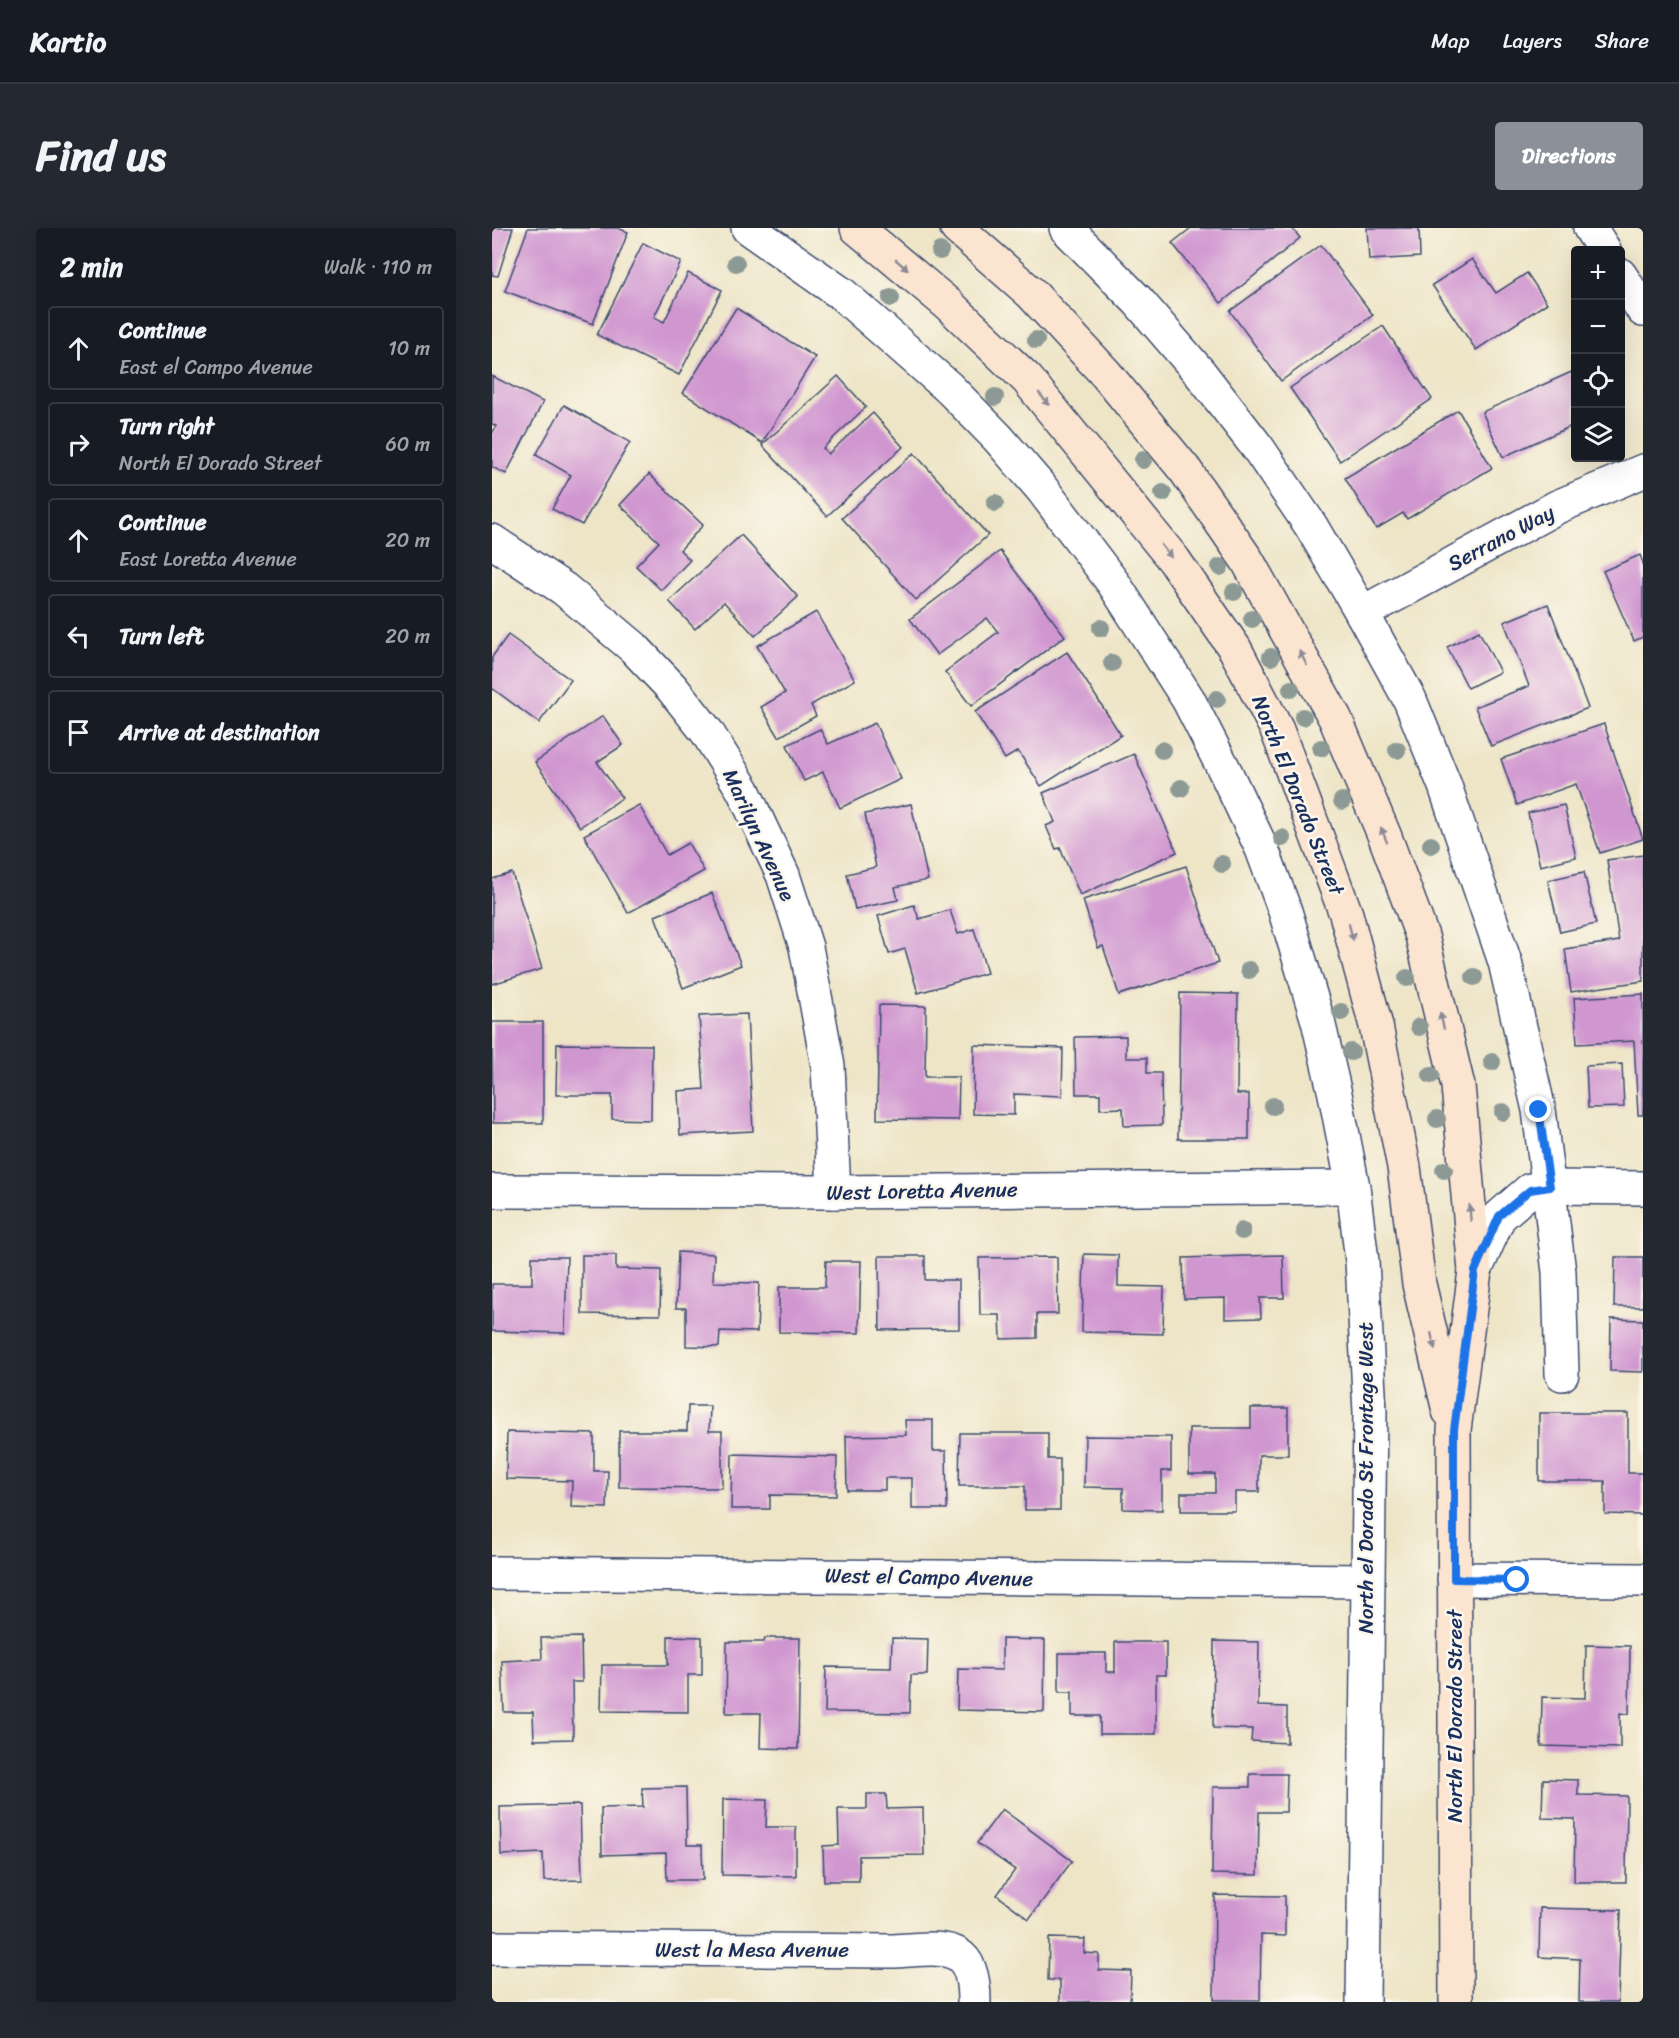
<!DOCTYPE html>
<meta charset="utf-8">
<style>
body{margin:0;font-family:Sriracha,sans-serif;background:#242831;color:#f1f3f6}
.controls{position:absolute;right:18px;top:18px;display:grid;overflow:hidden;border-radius:6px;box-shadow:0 6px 24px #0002}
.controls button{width:54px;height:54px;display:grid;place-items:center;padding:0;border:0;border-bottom:2px solid #363941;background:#171b24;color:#f1f3f6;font:30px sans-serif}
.stop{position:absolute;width:18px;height:18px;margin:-14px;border:4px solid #1a73e8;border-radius:50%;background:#fff}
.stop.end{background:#1a73e8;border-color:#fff;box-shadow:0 2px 6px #0008}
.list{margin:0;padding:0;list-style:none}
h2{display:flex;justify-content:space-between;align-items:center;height:78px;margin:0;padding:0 24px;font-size:26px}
h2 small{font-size:20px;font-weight:400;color:#9ea1a6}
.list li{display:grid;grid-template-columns:39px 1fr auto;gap:18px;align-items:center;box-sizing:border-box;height:84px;margin:0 12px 12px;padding:0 12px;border:2px solid #363941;border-radius:6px}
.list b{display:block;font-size:22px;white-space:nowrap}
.list p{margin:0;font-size:20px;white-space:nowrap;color:#9ea1a6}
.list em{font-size:20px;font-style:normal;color:#9ea1a6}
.icon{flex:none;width:33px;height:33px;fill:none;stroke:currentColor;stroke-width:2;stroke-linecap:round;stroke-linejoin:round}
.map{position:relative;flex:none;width:1151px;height:1774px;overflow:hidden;border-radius:6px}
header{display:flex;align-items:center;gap:36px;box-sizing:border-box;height:84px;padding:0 30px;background:#171b24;border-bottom:2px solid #363941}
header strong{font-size:28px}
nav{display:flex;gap:33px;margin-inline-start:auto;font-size:21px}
.intro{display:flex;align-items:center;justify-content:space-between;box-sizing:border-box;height:144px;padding:0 36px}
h1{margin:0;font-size:42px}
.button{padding:15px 27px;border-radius:6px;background:#8c9099;color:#fff;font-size:21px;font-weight:700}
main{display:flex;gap:36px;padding:0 36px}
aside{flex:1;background:#171b24;border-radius:6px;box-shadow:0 6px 24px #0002}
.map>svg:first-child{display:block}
.building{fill:#d096d0}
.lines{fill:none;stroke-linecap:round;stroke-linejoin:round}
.minor-casing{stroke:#3b4a6e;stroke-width:36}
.secondary-casing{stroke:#3b4a6e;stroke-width:36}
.minor{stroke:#fff;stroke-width:33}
.secondary{stroke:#fce5d0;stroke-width:33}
.tree{fill:#8c9995}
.oneway{fill:#8c8a97}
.route{stroke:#1a73e8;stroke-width:8}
.labels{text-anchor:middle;stroke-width:5;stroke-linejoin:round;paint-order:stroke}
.street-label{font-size:21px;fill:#1b2f5e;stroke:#fbf7ec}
</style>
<header>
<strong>Kartio</strong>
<nav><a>Map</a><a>Layers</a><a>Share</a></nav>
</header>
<div class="intro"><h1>Find us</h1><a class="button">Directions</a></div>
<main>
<aside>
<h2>2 min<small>Walk · 110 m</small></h2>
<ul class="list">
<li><svg class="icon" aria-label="ahead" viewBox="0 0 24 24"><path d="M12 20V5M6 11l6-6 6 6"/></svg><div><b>Continue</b><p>East el Campo Avenue</p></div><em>10 m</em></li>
<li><svg class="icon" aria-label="right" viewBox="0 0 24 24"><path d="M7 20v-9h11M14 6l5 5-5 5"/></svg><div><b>Turn right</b><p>North El Dorado Street</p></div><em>60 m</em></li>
<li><svg class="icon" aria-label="ahead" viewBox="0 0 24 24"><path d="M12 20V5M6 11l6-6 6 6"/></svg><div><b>Continue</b><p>East Loretta Avenue</p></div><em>20 m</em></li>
<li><svg class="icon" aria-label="left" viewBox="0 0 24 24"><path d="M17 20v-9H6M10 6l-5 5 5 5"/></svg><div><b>Turn left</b></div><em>20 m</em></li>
<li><svg class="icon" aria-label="arrive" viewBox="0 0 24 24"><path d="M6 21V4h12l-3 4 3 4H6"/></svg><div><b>Arrive at destination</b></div></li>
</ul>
</aside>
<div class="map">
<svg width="1151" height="1774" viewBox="0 0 1151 1774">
<rect width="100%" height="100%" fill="#fbf7ec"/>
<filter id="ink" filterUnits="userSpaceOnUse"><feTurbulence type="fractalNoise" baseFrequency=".0167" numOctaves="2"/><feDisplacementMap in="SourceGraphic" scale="12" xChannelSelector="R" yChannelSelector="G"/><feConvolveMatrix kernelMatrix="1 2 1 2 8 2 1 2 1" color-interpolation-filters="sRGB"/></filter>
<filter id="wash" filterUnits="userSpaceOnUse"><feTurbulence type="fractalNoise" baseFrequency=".008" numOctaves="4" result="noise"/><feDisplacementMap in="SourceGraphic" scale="24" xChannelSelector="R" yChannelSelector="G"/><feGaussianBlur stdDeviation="1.35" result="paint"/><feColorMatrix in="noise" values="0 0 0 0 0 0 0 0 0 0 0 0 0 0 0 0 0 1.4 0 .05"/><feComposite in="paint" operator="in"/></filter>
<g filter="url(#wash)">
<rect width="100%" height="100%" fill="#eee5c7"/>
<g id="blocks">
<g class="building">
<polygon points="0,0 21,0 6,48 0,47"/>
<polygon points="36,0 125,0 136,4 101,96 13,63"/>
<polygon points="699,0 800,0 808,10 729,75 680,15"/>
<polygon points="875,0 927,0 928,29 877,32"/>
<polygon points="151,15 189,34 162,89 172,94 196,45 230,62 187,147 105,107"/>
<polygon points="829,17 881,87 789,153 738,83"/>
<polygon points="980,31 1004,65 1035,45 1055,75 984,122 940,57"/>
<polygon points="244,80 323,129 270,215 191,165"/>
<polygon points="891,98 940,171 848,233 798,160"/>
<polygon points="1084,142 1084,196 1011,229 990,184"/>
<polygon points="0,148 51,174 14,246 0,239 0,206 4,198 0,196"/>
<polygon points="346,148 374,179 331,220 336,226 381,185 411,219 335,288 270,217"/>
<polygon points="72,177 138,214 90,297 60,281 79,247 44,227"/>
<polygon points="966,182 1000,240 915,291 911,285 884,301 853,250"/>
<polygon points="422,225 496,307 424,372 350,290"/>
<polygon points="157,246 211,297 188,322 198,332 169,362 144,338 167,314 128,277"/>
<polygon points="249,307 306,369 263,408 232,374 203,401 177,373"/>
<polygon points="508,323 573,408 479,478 453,444 506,404 495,390 445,427 418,391"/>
<polygon points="1148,327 1151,335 1151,409 1142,413 1111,343"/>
<polygon points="1056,376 1096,480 999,518 983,479 1037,458 1012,394"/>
<polygon points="324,384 363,452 319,477 324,488 287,509 269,479 293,465 265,418"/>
<polygon points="987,403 1008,444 976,460 955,419"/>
<polygon points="16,407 79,452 47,495 0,460 0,429"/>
<polygon points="575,424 629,507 549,558 526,523 513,531 483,484"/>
<polygon points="111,488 131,517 105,534 130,570 88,599 43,534"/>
<polygon points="383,495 409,551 348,580 331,544 312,553 295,517 328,501 336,516"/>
<polygon points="1112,496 1151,611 1108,625 1084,556 1025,577 1009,531"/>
<polygon points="642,526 685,624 588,667 568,620 564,621 554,598 563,594 551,565"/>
<polygon points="419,576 436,652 403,659 406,672 363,681 355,646 384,639 373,586"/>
<polygon points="147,577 175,627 196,615 212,643 136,685 92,607"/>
<polygon points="1072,577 1084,629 1048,638 1036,585"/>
<polygon points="1151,627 1151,753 1079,764 1073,721 1127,713 1115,632"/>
<polygon points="694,638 726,735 627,767 611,718 606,720 591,672"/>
<polygon points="1092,644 1104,696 1068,704 1056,652"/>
<polygon points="20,645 50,741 0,756 0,651"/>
<polygon points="220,665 249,737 191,760 163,688"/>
<polygon points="422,677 427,691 458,682 466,706 482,701 495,745 426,765 413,721 397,726 386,688"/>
<polygon points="688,765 746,766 745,866 757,866 757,911 686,911"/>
<polygon points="1151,766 1151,887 1146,887 1142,813 1085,816 1082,770"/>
<polygon points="387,777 434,778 433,849 467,849 466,892 385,891"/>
<polygon points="255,786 261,903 188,907 186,863 212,861 207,788"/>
<polygon points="0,794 51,794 51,895 1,895"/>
<polygon points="634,808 634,830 655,830 655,845 669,845 670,897 632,898 631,880 608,881 608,866 584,866 583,809"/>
<polygon points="65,816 160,817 159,892 120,891 120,867 64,867"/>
<polygon points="482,817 571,820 570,868 522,866 522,887 481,886"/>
<polygon points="1130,836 1132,879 1096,880 1094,838"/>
<polygon points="186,1024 222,1026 221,1054 267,1055 265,1104 228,1103 227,1119 194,1118 194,1080 184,1080"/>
<polygon points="592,1026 626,1027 626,1058 672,1059 671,1106 590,1104"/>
<polygon points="90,1027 124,1027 124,1041 169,1042 168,1087 90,1086"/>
<polygon points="791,1027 792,1070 768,1070 769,1090 733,1091 733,1070 692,1071 691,1030"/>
<polygon points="387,1028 433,1028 433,1052 467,1052 467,1101 388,1102"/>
<polygon points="40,1029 75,1029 73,1105 0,1103 0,1056 40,1056"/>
<polygon points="565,1029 566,1086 545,1086 545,1110 509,1111 508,1087 488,1087 487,1030"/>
<polygon points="1123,1029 1151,1029 1151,1079 1122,1079"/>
<polygon points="334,1033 369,1033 367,1105 287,1104 287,1059 333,1059"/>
<polygon points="1119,1091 1151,1092 1151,1144 1118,1143"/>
<polygon points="196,1178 218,1178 217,1203 230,1203 230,1260 127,1259 127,1203 195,1203"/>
<polygon points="759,1180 796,1180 796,1227 767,1227 767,1264 743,1264 743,1283 689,1283 689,1265 723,1265 723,1246 697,1246 697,1200 759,1200"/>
<polygon points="1047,1185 1136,1185 1136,1245 1151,1245 1151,1287 1113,1286 1113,1253 1047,1253"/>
<polygon points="413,1192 441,1192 441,1223 454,1223 455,1281 420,1281 420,1250 393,1250 393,1262 355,1262 354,1208 414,1207"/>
<polygon points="15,1204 102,1206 102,1243 116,1243 115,1280 79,1279 80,1253 14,1251"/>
<polygon points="468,1205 556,1205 556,1231 568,1231 568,1282 533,1282 533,1258 467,1258"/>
<polygon points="593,1208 679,1209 679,1243 670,1243 670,1282 631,1281 631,1260 592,1259"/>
<polygon points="240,1226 345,1229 344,1268 278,1267 278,1281 239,1281"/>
<polygon points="176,1408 210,1409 210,1447 196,1447 196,1484 109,1483 110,1437 176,1437"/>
<polygon points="89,1409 90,1454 80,1454 81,1511 42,1512 41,1484 12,1484 10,1433 50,1431 49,1410"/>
<polygon points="273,1410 308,1410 306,1521 268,1520 269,1485 234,1485 235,1414 272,1414"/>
<polygon points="400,1410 436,1411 435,1447 419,1447 418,1485 333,1484 334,1439 399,1440"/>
<polygon points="510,1411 553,1412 552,1484 465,1482 466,1441 510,1442"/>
<polygon points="722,1413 767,1414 766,1478 795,1479 795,1515 759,1513 760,1501 721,1500"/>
<polygon points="623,1414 674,1414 674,1447 664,1447 664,1506 608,1506 608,1488 580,1488 580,1464 567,1464 567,1425 614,1425 614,1444 623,1444"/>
<polygon points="1094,1417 1138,1418 1137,1486 1128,1485 1128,1520 1049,1518 1050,1469 1093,1470"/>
<polygon points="758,1546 795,1546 794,1584 767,1584 766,1647 720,1646 721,1559 758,1559"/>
<polygon points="1051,1551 1086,1552 1086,1567 1135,1568 1134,1654 1082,1654 1083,1591 1050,1590"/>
<polygon points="194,1559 195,1617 210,1617 211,1652 175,1652 174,1625 110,1627 109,1580 151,1579 150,1560"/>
<polygon points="375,1566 394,1566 395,1581 431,1580 432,1627 367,1628 367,1653 332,1653 331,1618 347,1617 346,1581 375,1581"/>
<polygon points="231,1571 275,1572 274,1599 304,1599 304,1648 230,1647"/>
<polygon points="88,1577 90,1652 52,1653 51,1625 9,1627 8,1579"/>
<polygon points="510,1581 580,1633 537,1691 505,1667 523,1642 485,1615"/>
<polygon points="723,1667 793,1668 793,1708 769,1707 768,1772 722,1772"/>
<polygon points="1048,1680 1129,1682 1126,1774 1087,1774 1088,1731 1047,1729"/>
<polygon points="557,1710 593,1711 592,1725 607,1726 607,1742 639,1743 638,1774 568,1774 568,1752 556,1752"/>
</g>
</g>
</g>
<g filter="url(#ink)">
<use href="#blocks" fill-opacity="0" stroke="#3b4a6e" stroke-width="1.5"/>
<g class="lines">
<g class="minor-casing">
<g id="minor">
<polyline points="256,0 350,66 457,160 506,210 550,261 622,356 696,471 734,545 770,621 793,683 826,793 843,866 861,959 870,1033 878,1184 871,1774"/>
<polyline points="574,0 646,73 708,145 766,220 819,298 870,385 918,472 953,558 1013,734 1047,882 1067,1044 1070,1146"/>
<polyline points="1098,0 1112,22"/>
<polyline points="1128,47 1151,82"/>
<polyline points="0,313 72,361 141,419 180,460 215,504 251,562 291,647 314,719 336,838 342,964"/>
<polyline points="870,385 1065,279 1151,243"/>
<polyline points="0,963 342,964 861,959"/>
<polyline points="983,1043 1007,989 1038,962 1058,959 1151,960"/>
<polyline points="0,1345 875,1353"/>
<polyline points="962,1351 1151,1352"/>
<path d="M0 1720 401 1723C450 1721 482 1710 482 1774"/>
</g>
</g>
<g class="secondary-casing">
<g id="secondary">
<polyline points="365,0 457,77 535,151 682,332 743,421 785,502 854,686 884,798 912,939 927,1056 957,1183"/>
<polyline points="465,0 539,65 614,146 693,242 755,332 843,490 893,609 930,708 966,858 983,1043 962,1202 964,1774"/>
</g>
</g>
<use href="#minor" class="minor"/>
<use href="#secondary" class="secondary"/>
</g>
<g class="tree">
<circle cx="448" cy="23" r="9"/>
<circle cx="244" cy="35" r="9"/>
<circle cx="399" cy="70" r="9"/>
<circle cx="544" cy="112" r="9"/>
<circle cx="503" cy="169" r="9"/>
<circle cx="651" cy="232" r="9"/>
<circle cx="671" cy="265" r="9"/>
<circle cx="503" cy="275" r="9"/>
<circle cx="728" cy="339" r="9"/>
<circle cx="742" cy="364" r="9"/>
<circle cx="760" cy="391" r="9"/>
<circle cx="609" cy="400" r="9"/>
<circle cx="779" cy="429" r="9"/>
<circle cx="620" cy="435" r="9"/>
<circle cx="799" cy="461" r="9"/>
<circle cx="725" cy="471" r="9"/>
<circle cx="811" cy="489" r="9"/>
<circle cx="829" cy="520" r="9"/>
<circle cx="670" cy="522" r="9"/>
<circle cx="905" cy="522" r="9"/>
<circle cx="689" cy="560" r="9"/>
<circle cx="850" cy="573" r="9"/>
<circle cx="790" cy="610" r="9"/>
<circle cx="939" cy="617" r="9"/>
<circle cx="730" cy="636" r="9"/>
<circle cx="757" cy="742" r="9"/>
<circle cx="982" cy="749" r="9"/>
<circle cx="915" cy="750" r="9"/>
<circle cx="849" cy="784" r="9"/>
<circle cx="927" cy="799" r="9"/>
<circle cx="859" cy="824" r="9"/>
<circle cx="1000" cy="834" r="9"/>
<circle cx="939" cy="847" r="9"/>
<circle cx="781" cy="878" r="9"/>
<circle cx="1011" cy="884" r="9"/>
<circle cx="945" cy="891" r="9"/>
<circle cx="952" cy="942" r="9"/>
<circle cx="750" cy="1003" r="9"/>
</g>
<defs><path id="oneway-solid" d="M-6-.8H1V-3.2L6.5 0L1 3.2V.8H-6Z" transform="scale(1.5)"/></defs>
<g class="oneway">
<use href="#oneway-solid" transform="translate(410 37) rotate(41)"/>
<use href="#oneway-solid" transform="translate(552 171) rotate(51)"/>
<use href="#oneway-solid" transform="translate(674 323) rotate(51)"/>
<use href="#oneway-solid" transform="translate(811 430) rotate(-118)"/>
<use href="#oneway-solid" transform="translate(892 607) rotate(-112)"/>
<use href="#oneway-solid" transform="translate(859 704) rotate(75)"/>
<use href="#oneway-solid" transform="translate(950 793) rotate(-104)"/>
<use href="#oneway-solid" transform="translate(978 985) rotate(-95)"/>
<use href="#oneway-solid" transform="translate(941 1113) rotate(77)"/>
</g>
</g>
<g class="lines" filter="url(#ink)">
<polyline class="route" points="1025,1352 962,1351 962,1202 983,1043 1007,988 1038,962 1058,959 1047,882"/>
</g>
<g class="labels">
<g class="street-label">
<text transform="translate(1009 310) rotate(-28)" y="7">Serrano Way</text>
<text transform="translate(806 567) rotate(68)" y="7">North El Dorado Street</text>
<text transform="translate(267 607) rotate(65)" y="7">Marilyn Avenue</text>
<text transform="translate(430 963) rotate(-1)" y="7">West Loretta Avenue</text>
<text transform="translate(874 1250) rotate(-90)" y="7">North el Dorado St Frontage West</text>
<text transform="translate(437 1349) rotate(1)" y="7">West el Campo Avenue</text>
<text transform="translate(963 1488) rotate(-90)" y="7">North El Dorado Street</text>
<text x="260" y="1729">West la Mesa Avenue</text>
</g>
</g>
</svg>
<div class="controls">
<button>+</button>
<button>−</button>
<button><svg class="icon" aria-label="locate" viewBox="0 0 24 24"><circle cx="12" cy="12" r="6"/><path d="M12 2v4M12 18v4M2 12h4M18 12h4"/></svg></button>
<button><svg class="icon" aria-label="layers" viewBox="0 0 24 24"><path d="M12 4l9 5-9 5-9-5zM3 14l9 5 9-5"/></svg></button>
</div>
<div class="stop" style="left:1025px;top:1352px"></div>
<div class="stop end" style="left:1047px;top:882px"></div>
</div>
</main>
